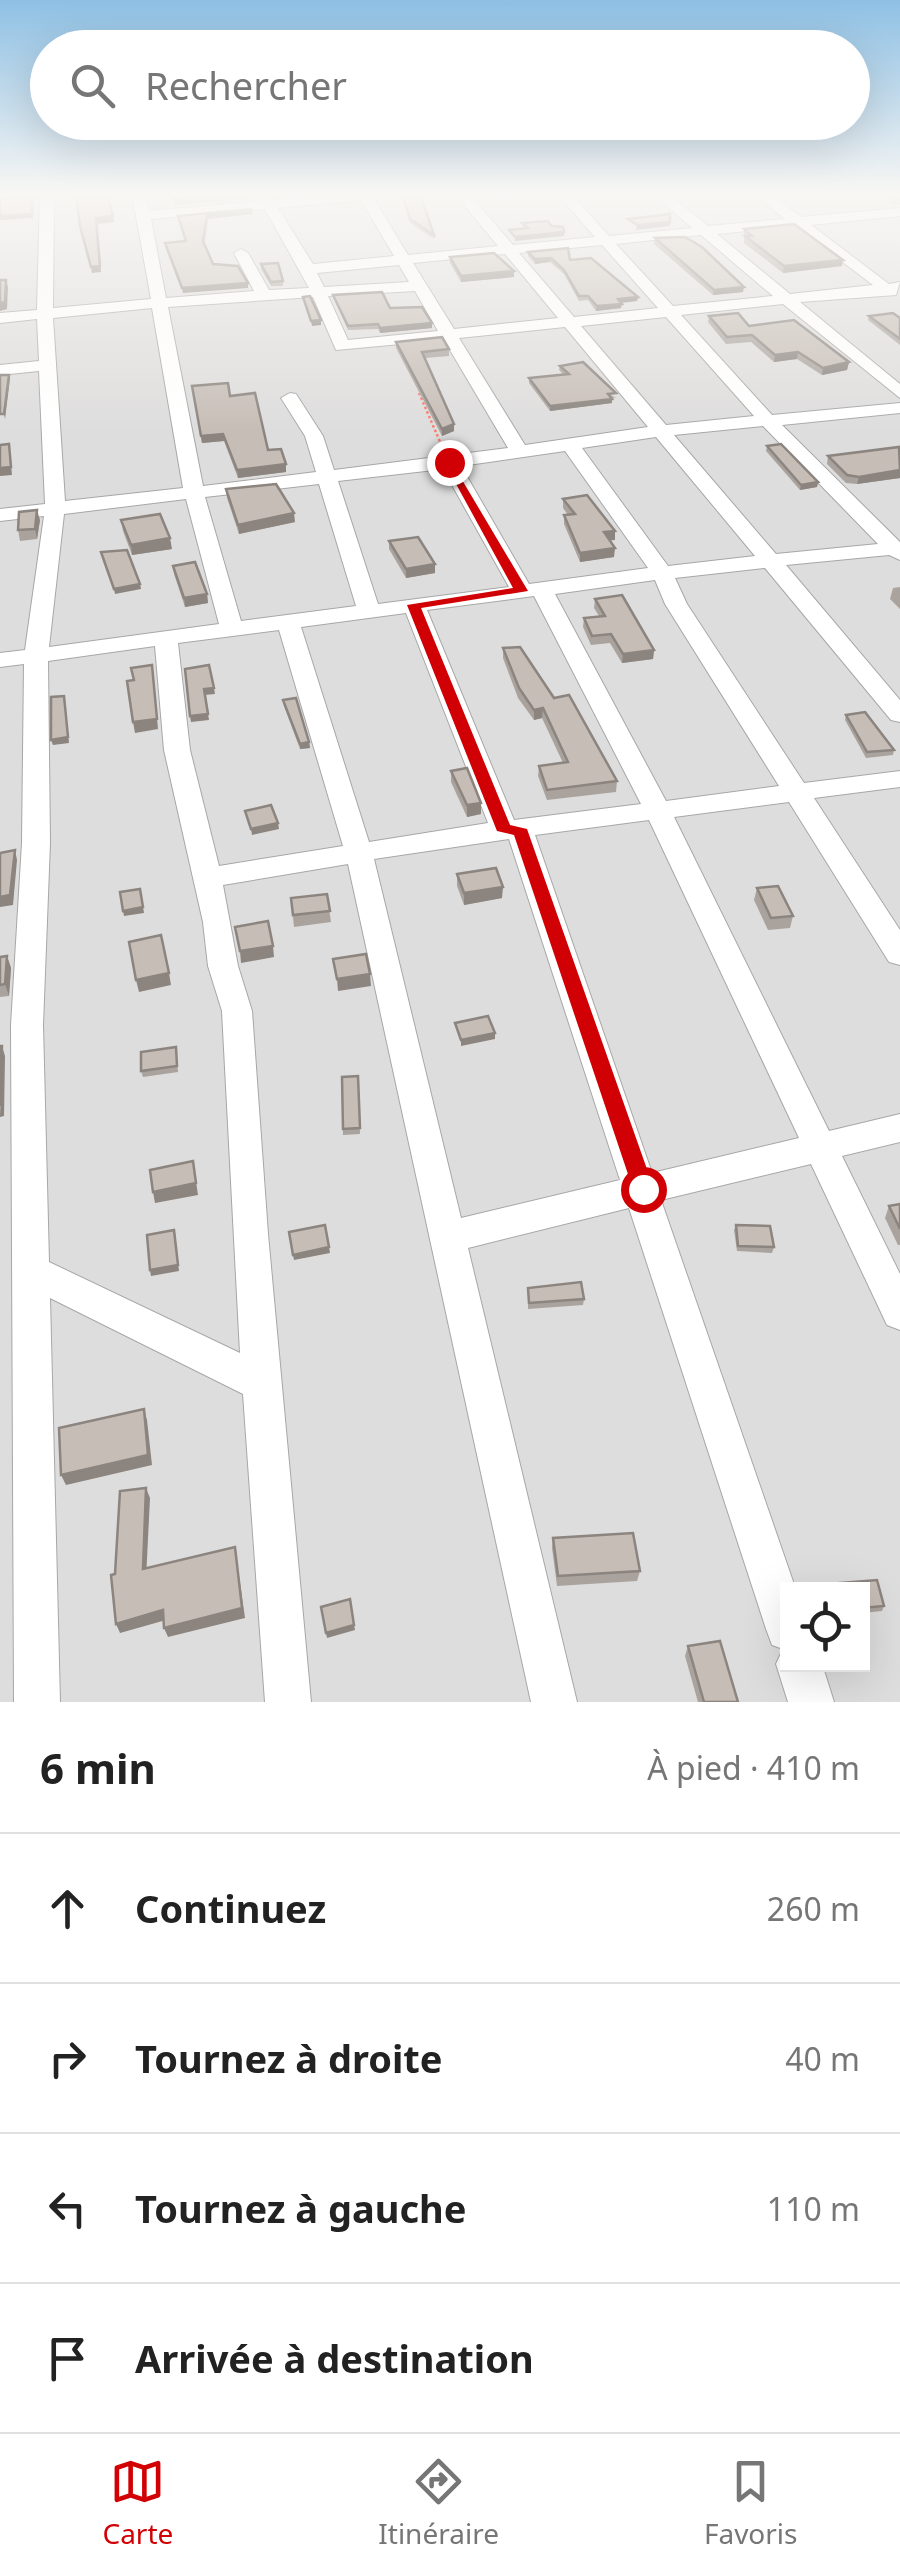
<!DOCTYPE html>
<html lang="fr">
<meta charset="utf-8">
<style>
body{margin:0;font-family:"Noto Sans",sans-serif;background:#f2f2f2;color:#222}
.controls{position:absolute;right:30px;bottom:30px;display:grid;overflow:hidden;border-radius:0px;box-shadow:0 10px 40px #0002}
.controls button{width:90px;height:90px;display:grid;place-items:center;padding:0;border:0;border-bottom:2px solid #e0e0e0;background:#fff;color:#222;font:50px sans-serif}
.stop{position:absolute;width:30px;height:30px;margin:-22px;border:8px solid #d10004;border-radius:50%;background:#fff}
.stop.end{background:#d10004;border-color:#fff;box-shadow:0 2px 10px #0008}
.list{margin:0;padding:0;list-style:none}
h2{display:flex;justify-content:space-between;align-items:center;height:130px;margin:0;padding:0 40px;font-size:42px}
h2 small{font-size:32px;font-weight:400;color:#767676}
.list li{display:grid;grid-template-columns:65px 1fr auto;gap:30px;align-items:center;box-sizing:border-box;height:150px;padding:0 40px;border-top:2px solid #e0e0e0}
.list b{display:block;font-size:38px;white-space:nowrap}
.list em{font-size:32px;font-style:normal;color:#767676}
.icon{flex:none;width:55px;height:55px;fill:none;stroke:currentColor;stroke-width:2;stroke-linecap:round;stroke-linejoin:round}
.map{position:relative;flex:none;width:900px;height:1702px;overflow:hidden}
.search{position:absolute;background:#fff;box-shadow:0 10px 40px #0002;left:30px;right:30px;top:30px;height:110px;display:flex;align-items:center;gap:25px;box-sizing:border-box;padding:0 35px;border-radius:55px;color:#767676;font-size:38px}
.sheet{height:730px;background:#fff}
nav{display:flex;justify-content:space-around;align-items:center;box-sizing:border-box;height:140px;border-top:2px solid #e0e0e0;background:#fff;font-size:28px;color:#767676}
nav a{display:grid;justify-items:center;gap:5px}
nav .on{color:#d10004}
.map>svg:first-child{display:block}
.residential{fill:#dedddd;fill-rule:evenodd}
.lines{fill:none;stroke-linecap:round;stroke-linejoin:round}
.minor-casing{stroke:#a7a7a7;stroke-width:2}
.path{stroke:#fa7a6e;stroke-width:2.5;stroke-dasharray:2.5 2.5;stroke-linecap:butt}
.minor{fill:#fff;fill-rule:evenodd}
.wall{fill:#aaa39d}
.shaded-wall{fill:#8b847f}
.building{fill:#c6bdb6;stroke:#8b847f;stroke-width:2.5}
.route{fill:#d10004}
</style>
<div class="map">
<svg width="900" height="1702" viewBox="0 0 900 1702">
<rect width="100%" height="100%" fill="#f1ede7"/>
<path class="residential" d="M0 194H900V1702H0ZM788 1590H862V1664H788Z"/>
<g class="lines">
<g class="minor-casing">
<g id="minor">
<polygon points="0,194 31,194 0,200"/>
<path d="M40 194H54L53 308 151 299 132 194H146L149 211 261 201 256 194H270L274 200 395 194 374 199 408 255 498 246 455 194H469L513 245 595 237 557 194H571L609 236 692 228 653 194H668L708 226 785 219 754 194H769L801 217 900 208V216L811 225 889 284 900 282 896 295 800 302 900 384V398L783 304 681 315 772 415 900 403V413L782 425 900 542V560L889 555 786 565 900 700V722L891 720 765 568 675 578 687 604 804 783 900 771V787L814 798 900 930V965L889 962 789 802 674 817 829 1131 900 1114V1142L842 1156 900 1274V1330L887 1325 811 1164 661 1200 796 1590H788V1664H822L834 1702H788L776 1664 783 1649 772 1645 766 1629 629 1208 468 1248 577 1702H531L348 864 223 885 238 966 252 1011 268 1234 311 1702H265L243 1394 50 1298 60 1702H14L11 1025 22 843 24 664 0 667V653L25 650 44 516 0 521V509L45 504 39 371 0 375V365L39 361 37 319 0 323V313L37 310ZM361 200 394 256 313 264 278 208ZM265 209 309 288 269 290 248 253 241 249 234 253 254 291 166 298 151 219ZM795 226 873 285 790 294 717 234ZM701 235 773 296 673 306 616 244ZM602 245 658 308 574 317 519 253ZM505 254 558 318 454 329 413 263ZM399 265 409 282 324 287 317 273ZM415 291 438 331 348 340 328 296ZM313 297 336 350 444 340 508 448 334 470 323 436 296 394 290 393 281 398 305 436 316 472 203 486 168 307ZM152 308 183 488 65 501 53 318ZM666 317 754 416 666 425 581 326ZM565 327 648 427 525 445 459 338ZM763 426 878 544 776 554 674 435ZM656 437 755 556 668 566 582 448ZM565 451 648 568 529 584 461 466ZM443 469 509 587 378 604 338 481ZM319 484 356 606 241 621 205 497ZM186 499 219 624 49 647 64 514ZM655 580 665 604 779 786 666 801 555 594ZM534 596 641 804 514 820 427 610ZM406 613 488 823 369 842 301 627ZM279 630 343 846 219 866 190 750 178 643ZM155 646 164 750 203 922 208 966 222 1011 240 1353 49 1262 43 1025 50 843 48 661ZM649 820 799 1138 652 1173 535 835ZM509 839 620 1180 461 1218 374 859Z"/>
</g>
</g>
<polyline class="path" points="419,393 441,444"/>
<use href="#minor" class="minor"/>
</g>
<g class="wall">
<polygon points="274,194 305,194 305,195 276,196"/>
<polygon points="401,194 417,194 434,235 434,239 410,223"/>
<polygon points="895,194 900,194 900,205 890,203 891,197 898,196"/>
<polygon points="744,229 842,266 783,273 744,243"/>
<polygon points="655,238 743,292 713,295 654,244"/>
<polygon points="528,252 570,260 638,297 637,301 621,303 621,308 596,311 588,300 579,301 564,274 550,262 535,264 528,256"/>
<polygon points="450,257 514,271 514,277 461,282 450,263"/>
<polygon points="261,264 283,281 283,286 271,286 261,269"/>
<polygon points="333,295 390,308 432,323 432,328 380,333 378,329 348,330 334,299"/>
<polygon points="709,316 749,326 849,362 847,370 822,375 797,359 774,362 751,342 726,344 708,322"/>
<polygon points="869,316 900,318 900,345 868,320"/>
<polygon points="396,342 449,349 449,356 425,358 454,424 454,431 442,436 396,348"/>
<polygon points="560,366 616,398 612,398 612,403 550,411 529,383 529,378 564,375 559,370"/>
<polygon points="192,386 230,396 268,450 286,472 238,478 224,441 202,443"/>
<polygon points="767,446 818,482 817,487 800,490 766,451"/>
<polygon points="900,448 900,478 857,484 846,483 827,464 828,456"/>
<polygon points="226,489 295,522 239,534 227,498"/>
<polygon points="563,499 615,531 615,540 609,540 614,557 580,562 564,524 564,515 568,515 563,508"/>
<polygon points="40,520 37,539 20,541 18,530"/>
<polygon points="121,520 172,549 132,555 123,531"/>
<polygon points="389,541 435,564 435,573 406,578 389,549"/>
<polygon points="173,566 207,594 208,603 185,607 174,574"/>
<polygon points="900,587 900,609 890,599 893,588"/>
<polygon points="595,599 654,650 653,659 622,663 610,643 591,645 583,627 584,618 599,616 594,608"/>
<polygon points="503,648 554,698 617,781 616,792 547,800 538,776 539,766 563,763 542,718 534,720 518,698 503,658"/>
<polygon points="283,700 309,742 310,748 300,749 284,706"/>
<polygon points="846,715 894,750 893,755 866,758 845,720"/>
<polygon points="451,771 481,803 481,814 467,817 451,782"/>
<polygon points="457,874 502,898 464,905 457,886"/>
<polygon points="757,888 793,916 790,928 768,930 754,900"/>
<polygon points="327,894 331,922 294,927 291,898"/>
<polygon points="7,956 11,968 9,996 0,997 0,957"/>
<polygon points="176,1047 178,1072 143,1077 141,1071"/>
<polygon points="358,1076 360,1134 343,1135 342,1077"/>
<polygon points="900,1204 900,1245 898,1245 885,1218 889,1206"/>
<polygon points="736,1225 774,1247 772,1253 737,1251 734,1230"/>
<polygon points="528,1288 584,1299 583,1305 528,1309"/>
<polygon points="553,1538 640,1571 637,1581 557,1586 552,1548"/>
<polygon points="877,1580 884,1606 882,1611 862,1613 862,1590 827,1590 829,1584"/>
<polygon points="688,1646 738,1702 698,1702 685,1656"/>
</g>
<g class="shaded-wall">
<polygon points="33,194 33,218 0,220 0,216"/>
<polygon points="224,194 255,194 254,198 174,205 174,198"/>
<polygon points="252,209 253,214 208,219 204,246 207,214"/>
<polygon points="113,216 114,222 97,224 101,272 92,273 91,267 96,218"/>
<polygon points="670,222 670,226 636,230 637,225"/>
<polygon points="564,232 564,236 515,241 515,237"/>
<polygon points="551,258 550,262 535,264 535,259"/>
<polygon points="843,260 842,266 783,273 784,266"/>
<polygon points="514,271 514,277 461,282 461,276"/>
<polygon points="6,280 8,287 7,309 0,311 0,303"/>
<polygon points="248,283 248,288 183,293 182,288"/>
<polygon points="744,287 743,292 713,295 714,290"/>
<polygon points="638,297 637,301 618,303 618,299"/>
<polygon points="622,304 621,308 596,311 597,306"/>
<polygon points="321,320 321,325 312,326 311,321"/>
<polygon points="432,323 432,328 380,333 380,328"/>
<polygon points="798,352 797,359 774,362 775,355"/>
<polygon points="849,362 847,370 822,375 823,368"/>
<polygon points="9,375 10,379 5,419 4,414"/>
<polygon points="612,399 612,403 550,411 550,406"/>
<polygon points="454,424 454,431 442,436 442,429"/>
<polygon points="223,434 224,441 202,443 201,436"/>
<polygon points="9,444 12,475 0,476 0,468"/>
<polygon points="286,464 286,472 238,478 237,470"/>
<polygon points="900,470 900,478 857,484 859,477"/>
<polygon points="818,482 817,487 800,490 801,485"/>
<polygon points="37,510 40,520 37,539 35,529"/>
<polygon points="294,513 295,522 239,534 238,525"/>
<polygon points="615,531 615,540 603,541 604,532"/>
<polygon points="170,538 172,549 132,555 131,545"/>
<polygon points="615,548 614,557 580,562 580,553"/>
<polygon points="435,564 435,573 406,578 406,569"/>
<polygon points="140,584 141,589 115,594 114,589"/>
<polygon points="207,594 208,603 185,607 184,598"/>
<polygon points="654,650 653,659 622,663 623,654"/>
<polygon points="152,665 158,729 135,733 133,722"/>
<polygon points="214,688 215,694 204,695 204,689"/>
<polygon points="65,702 69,743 53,745 51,740"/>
<polygon points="543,708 542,718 534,720 534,710"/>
<polygon points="208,714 209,720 191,722 190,716"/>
<polygon points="309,742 310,748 300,749 300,744"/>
<polygon points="481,803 481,814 467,817 467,805"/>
<polygon points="278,823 279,829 252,835 251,829"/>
<polygon points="15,850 17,860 13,905 0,907 0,897"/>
<polygon points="503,887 502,898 464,905 464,893"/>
<polygon points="143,907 144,913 124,916 123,911"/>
<polygon points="273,946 274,957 241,963 240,951"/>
<polygon points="7,956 11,968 9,996 5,984"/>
<polygon points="169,973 171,985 139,992 136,980"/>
<polygon points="370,974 371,986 338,991 337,979"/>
<polygon points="495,1033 495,1039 461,1046 461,1040"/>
<polygon points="2,1046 5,1056 4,1116 0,1117"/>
<polygon points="193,1161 198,1195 155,1203 153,1192"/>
<polygon points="174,1230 179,1271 151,1276 150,1270"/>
<polygon points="329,1247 330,1253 294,1260 293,1255"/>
<polygon points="144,1409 147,1420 152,1465 66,1485 61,1475"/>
<polygon points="146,1488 150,1498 146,1579 143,1569"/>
<polygon points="235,1547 245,1618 168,1637 164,1628"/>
<polygon points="163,1610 166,1620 120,1633 116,1624"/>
<polygon points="354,1625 355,1630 327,1638 326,1633"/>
</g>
<g class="building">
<polygon points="26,194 32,194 32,214 0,216 0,199"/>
<polygon points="76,194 94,194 95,197 107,195 113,216 96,218 100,266 91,267 80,226"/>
<polygon points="173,194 224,194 174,198"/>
<polygon points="402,194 417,194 422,199 434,235 410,219"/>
<polygon points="252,209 207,214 203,241 213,264 238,266 248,283 182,288 165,243 186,241 178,216"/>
<polygon points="670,214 670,222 637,225 628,219"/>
<polygon points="548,221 551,226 563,227 564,232 515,237 509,230 528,228 522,223"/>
<polygon points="794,224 843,260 784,266 745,236 752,236 744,229"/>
<polygon points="685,237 702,247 744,287 714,290 655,238"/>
<polygon points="568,248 570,260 591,258 638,297 618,299 622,304 597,306 588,296 579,296 564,270 551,258 535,259 528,252"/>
<polygon points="494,253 514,271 461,276 450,257"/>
<polygon points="278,263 283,281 271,282 261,264"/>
<polygon points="0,280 6,280 5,302 0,303"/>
<polygon points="382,292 390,308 422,307 432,323 380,328 378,324 348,326 333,295"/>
<polygon points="310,296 321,320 311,321 303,297"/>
<polygon points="738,313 749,326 794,320 849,362 823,368 798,352 775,355 752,335 727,337 709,316"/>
<polygon points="893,313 900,318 900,339 869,316"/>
<polygon points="442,337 449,349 422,352 454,424 442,429 396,342"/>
<polygon points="583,362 616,393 608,394 612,399 550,406 529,378 569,374 560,366"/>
<polygon points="0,375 9,375 4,414 0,414"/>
<polygon points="228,383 230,396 255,393 268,450 281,449 286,464 237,470 223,434 201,436 192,386"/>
<polygon points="9,444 11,467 0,468 0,445"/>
<polygon points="781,444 818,482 801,485 767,446"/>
<polygon points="899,447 900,470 859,477 847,475 828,456"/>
<polygon points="276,484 294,513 238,525 226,489"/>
<polygon points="587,495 615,531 604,532 615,548 580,553 564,515 575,514 563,499"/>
<polygon points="37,510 35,529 18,530 19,512"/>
<polygon points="160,514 170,538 131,545 121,520"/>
<polygon points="418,537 435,564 406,569 389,541"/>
<polygon points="127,550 140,584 114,589 101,552"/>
<polygon points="195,562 207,594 184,598 173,566"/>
<polygon points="622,595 654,650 623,654 611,634 592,636 584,618 605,616 595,599"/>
<polygon points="520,647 554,698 569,695 617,781 547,790 539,766 568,762 543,708 534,710 519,688 503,648"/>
<polygon points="152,665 157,719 133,722 127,681 134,680 131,668"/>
<polygon points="209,665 214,688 204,689 208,714 190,716 185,669"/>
<polygon points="64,696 68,737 51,740 51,697"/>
<polygon points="296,698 309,742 300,744 283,700"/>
<polygon points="865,712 894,750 867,752 846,715"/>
<polygon points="467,768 481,803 467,805 451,771"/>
<polygon points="271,805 278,823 251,829 245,811"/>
<polygon points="15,850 10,895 0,897 0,853"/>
<polygon points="496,868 503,887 464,893 457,874"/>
<polygon points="778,886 793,916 771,918 757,888"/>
<polygon points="140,889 143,907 123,911 120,892"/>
<polygon points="327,894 330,911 293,915 291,898"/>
<polygon points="268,921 273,946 240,951 235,927"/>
<polygon points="161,935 169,973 136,980 129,942"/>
<polygon points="366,954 370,974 337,979 333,959"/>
<polygon points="7,956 5,984 0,985 0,957"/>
<polygon points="488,1016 495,1033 461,1040 455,1023"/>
<polygon points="0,1046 2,1046 0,1106"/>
<polygon points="176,1047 177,1066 141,1071 141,1052"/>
<polygon points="358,1076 360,1128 343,1129 342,1077"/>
<polygon points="193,1161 196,1183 153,1192 150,1170"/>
<polygon points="900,1204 900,1229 889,1206"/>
<polygon points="325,1225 329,1247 293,1255 289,1232"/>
<polygon points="736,1225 770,1226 774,1247 738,1246"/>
<polygon points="174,1230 178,1265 150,1270 147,1235"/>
<polygon points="581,1282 584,1299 529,1303 528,1288"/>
<polygon points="144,1409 148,1455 61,1475 59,1428"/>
<polygon points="146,1488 143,1569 235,1547 242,1608 164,1628 163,1610 116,1624 111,1575 115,1574 120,1491"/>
<polygon points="633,1533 640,1571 558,1576 553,1538"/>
<polygon points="877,1580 884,1606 862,1608 862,1590 830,1590 829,1584"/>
<polygon points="350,1599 354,1625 326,1633 321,1607"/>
<polygon points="720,1641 738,1702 704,1702 688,1646"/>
</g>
<linearGradient id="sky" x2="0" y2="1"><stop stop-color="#8ec0e4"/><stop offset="0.45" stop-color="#f9f7f4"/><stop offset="1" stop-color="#f9f7f4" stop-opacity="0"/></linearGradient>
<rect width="900" height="432" fill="url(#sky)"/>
<polygon class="route" points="449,458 528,591 421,608 510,825 527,829 654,1189 643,1198 633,1189 514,835 497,831 407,605 513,588 444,462"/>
</svg>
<div class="controls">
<button><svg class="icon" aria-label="locate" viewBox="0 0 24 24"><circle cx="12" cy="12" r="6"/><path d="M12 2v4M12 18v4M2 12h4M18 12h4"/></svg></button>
</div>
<div class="stop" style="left:643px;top:1189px"></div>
<div class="stop end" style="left:449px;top:462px"></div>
<div class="search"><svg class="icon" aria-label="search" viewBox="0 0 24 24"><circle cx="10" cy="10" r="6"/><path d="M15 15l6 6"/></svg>Rechercher</div>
</div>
<section class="sheet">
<h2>6 min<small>À pied · 410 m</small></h2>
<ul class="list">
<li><svg class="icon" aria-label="ahead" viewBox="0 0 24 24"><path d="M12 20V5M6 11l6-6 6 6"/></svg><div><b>Continuez</b></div><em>260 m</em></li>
<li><svg class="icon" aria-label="right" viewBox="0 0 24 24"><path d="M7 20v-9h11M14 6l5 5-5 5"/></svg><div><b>Tournez à droite</b></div><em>40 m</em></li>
<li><svg class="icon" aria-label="left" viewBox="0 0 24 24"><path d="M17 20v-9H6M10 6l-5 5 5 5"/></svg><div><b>Tournez à gauche</b></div><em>110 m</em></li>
<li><svg class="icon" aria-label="arrive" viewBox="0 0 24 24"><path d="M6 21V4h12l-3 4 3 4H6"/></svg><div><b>Arrivée à destination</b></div></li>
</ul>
</section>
<nav>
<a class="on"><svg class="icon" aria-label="map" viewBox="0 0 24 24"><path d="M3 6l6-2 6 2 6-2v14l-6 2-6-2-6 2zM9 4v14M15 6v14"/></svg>Carte</a>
<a><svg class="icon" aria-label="directions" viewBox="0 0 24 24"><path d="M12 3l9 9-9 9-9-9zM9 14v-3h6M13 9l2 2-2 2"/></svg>Itinéraire</a>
<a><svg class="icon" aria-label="saved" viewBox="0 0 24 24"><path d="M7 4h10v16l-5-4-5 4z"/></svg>Favoris</a>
</nav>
